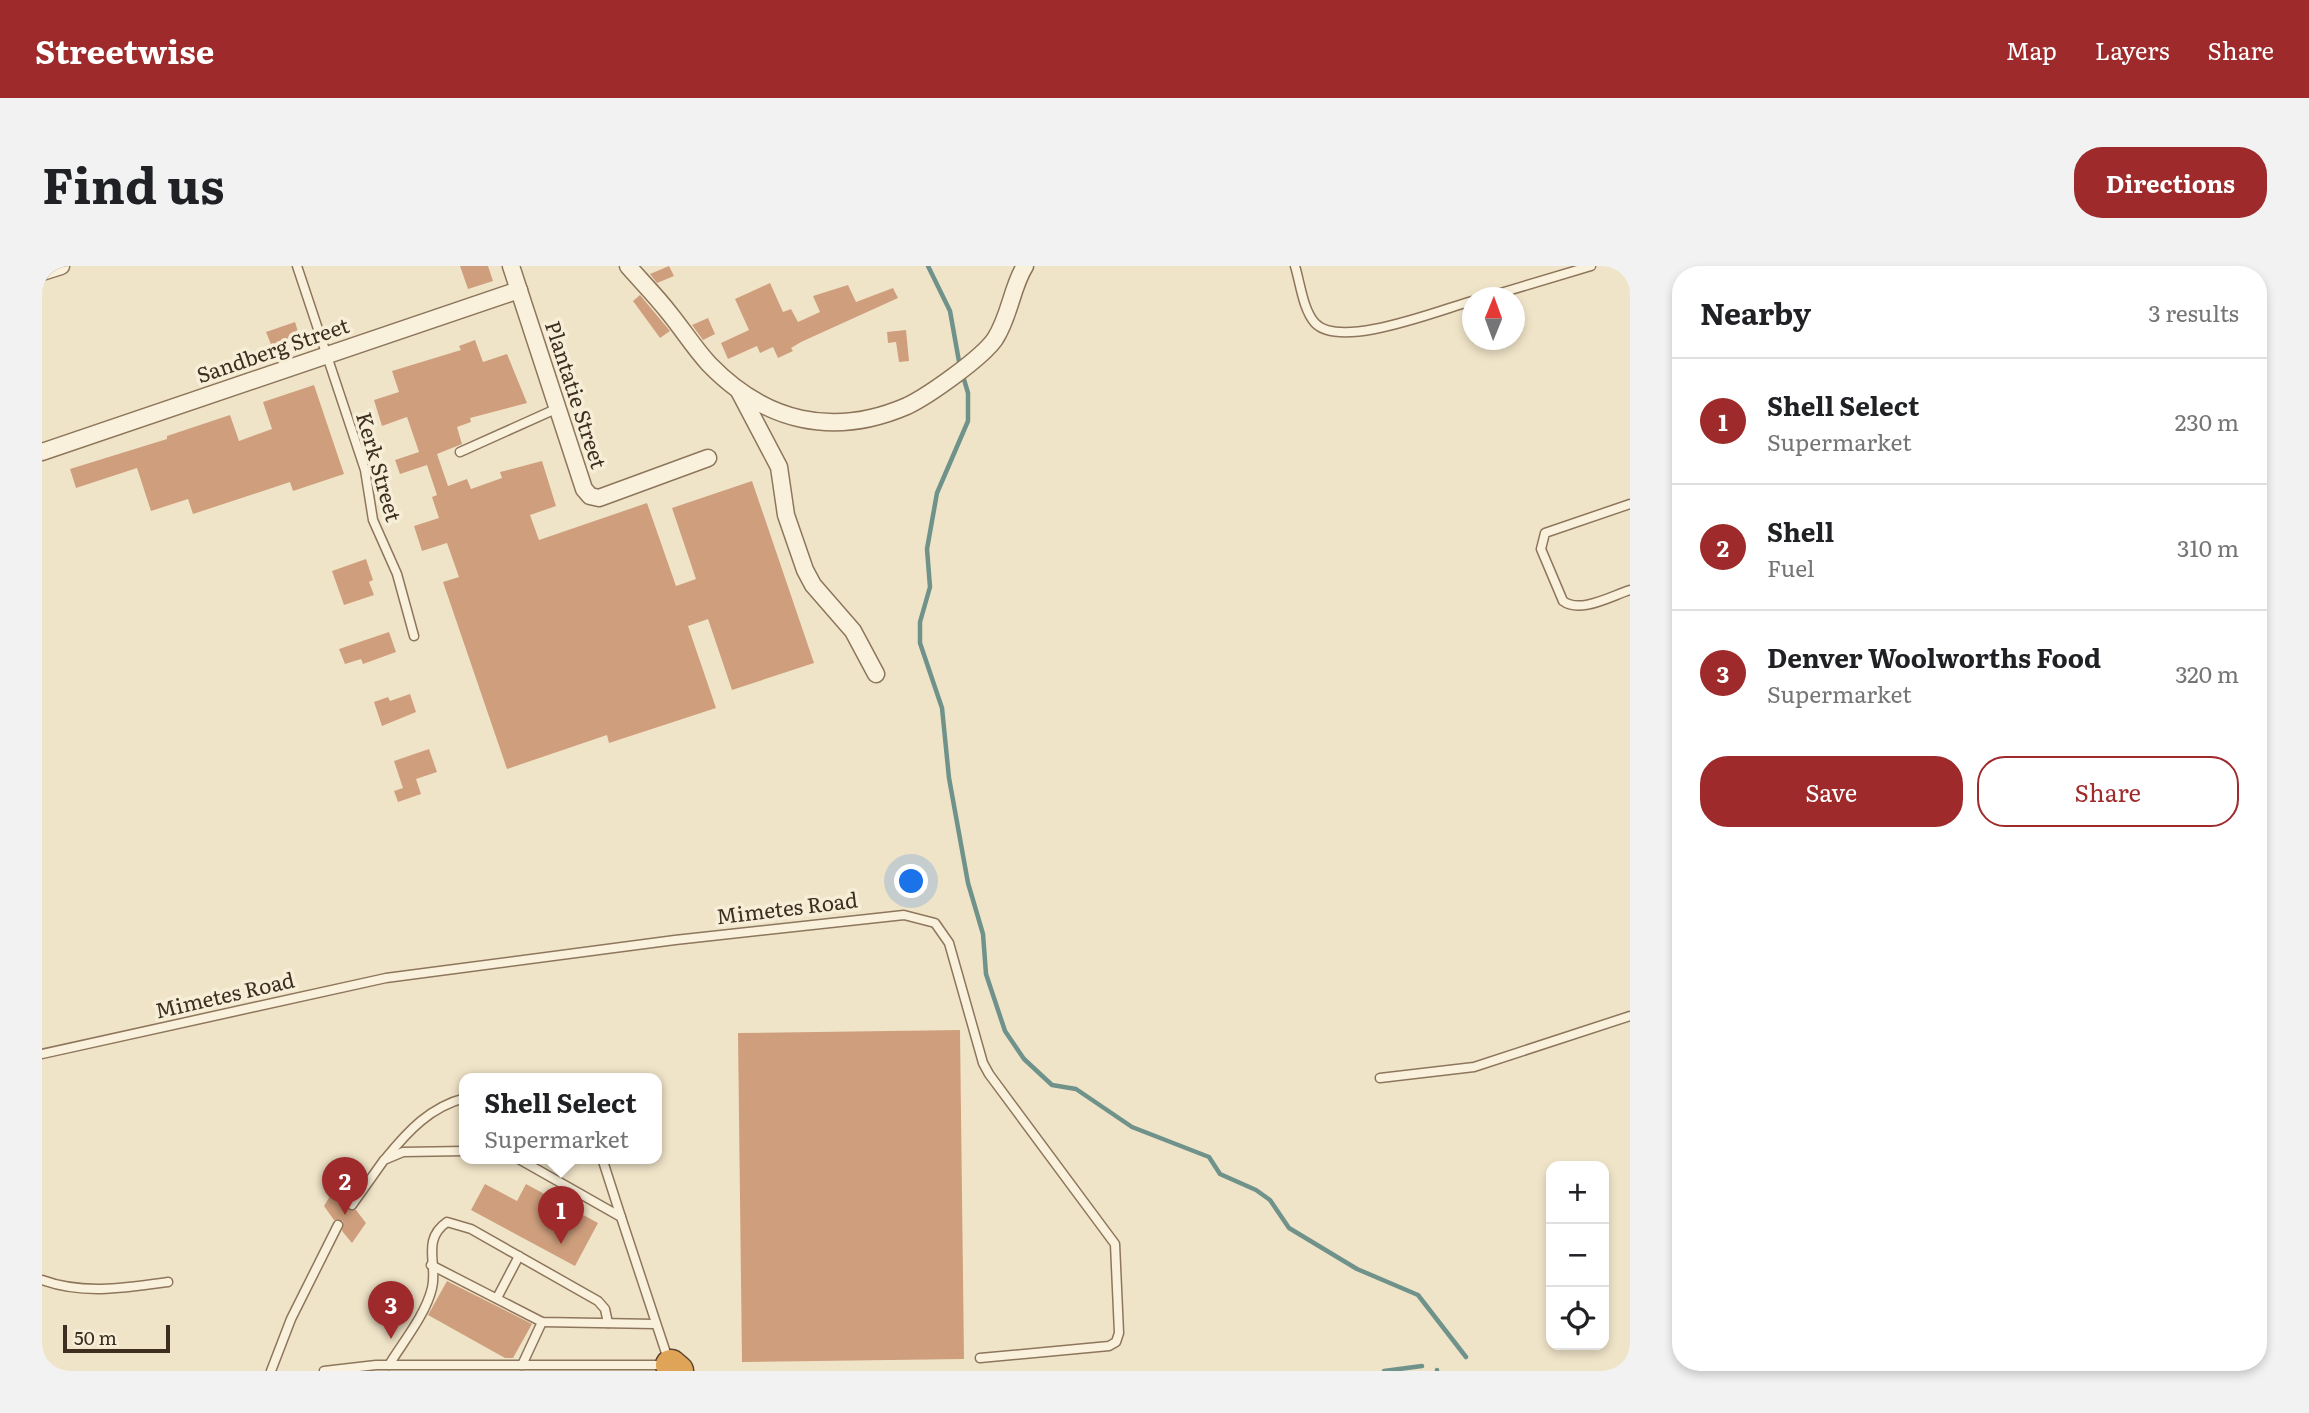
<!DOCTYPE html>
<meta charset="utf-8">
<style>
body{margin:0;font-family:Literata,serif;background:#f2f2f2;color:#202124}
.controls{position:absolute;right:21px;bottom:21px;display:grid;overflow:hidden;border-radius:14px;box-shadow:0 4px 10px #0003}
.controls button{width:63px;height:63px;display:grid;place-items:center;padding:0;border:0;border-bottom:2px solid #e0e0e0;background:#fff;color:#202124;font:35px sans-serif}
.compass{position:absolute;left:1420px;top:21px;width:63px;height:63px;border-radius:50%;background:#fff;box-shadow:0 4px 10px #0003;rotate:1deg}
.scale{position:absolute;left:21px;bottom:18px;width:107px;box-sizing:border-box;padding-left:7px;border:4px solid #3d2e20;border-top:0;font-size:19px;line-height:24px;white-space:nowrap;color:#3d2e20;-webkit-text-stroke:5px #f7eed8;paint-order:stroke}
.you{position:absolute;left:870px;top:616px;width:24px;height:24px;margin:-18px;border:5px solid #fff;border-radius:50%;background:#1a73e8;box-shadow:0 0 0 10px #1a73e833}
.badge{display:grid;place-items:center;width:46px;height:46px;border-radius:50%;background:#9e2a2b;color:#fff;font-size:23px;font-weight:700}
.pin{position:absolute;translate:-50% -58px;filter:drop-shadow(0 2px 4px #0008)}
.pin::after{content:'';position:absolute;top:37px;width:24px;height:21px;background:inherit;clip-path:polygon(0 0,100% 0,50% 100%)}
.popup{position:absolute;left:417px;top:807px;width:203px;height:91px;box-sizing:border-box;display:grid;place-content:center;border-radius:14px;background:#fff;filter:drop-shadow(0 2px 5px #0005);font-size:23px;white-space:nowrap;color:#757577}
.popup b{font-size:26px;color:#202124}
.popup::after{content:'';position:absolute;left:50%;top:100%;margin-left:-14px;border:14px solid transparent;border-top-color:#fff}
.list{margin:0;padding:0;list-style:none}
h2{display:flex;justify-content:space-between;align-items:center;height:91px;margin:0;padding:0 28px;font-size:30px}
h2 small{font-size:23px;font-weight:400;color:#757577}
.list li{display:grid;grid-template-columns:46px 1fr auto;gap:21px;align-items:center;box-sizing:border-box;height:126px;padding:0 28px;border-top:2px solid #e0e0e0}
.list b{display:block;font-size:26px;white-space:nowrap}
.list p{margin:0;font-size:23px;white-space:nowrap;color:#757577}
.list em{font-size:23px;font-style:normal;color:#757577}
.actions{display:flex;gap:14px;padding:21px 28px}
.actions a{flex:1;padding:16px 0;border:2px solid #9e2a2b;border-radius:28px;text-align:center;font-size:24px;color:#9e2a2b}
.actions .main{background:#9e2a2b;color:#fff}
.icon{flex:none;width:38px;height:38px;fill:none;stroke:currentColor;stroke-width:2;stroke-linecap:round;stroke-linejoin:round}
.map{position:relative;flex:none;width:1588px;height:1105px;overflow:hidden;border-radius:28px}
header{display:flex;align-items:center;gap:42px;box-sizing:border-box;height:98px;padding:0 35px;background:#9e2a2b;color:#fff}
header strong{font-size:33px}
nav{display:flex;gap:38px;margin-inline-start:auto;font-size:24px}
.intro{display:flex;align-items:center;justify-content:space-between;box-sizing:border-box;height:168px;padding:0 42px}
h1{margin:0;font-size:49px}
.button{padding:18px 32px;border-radius:28px;background:#9e2a2b;color:#fff;font-size:24px;font-weight:700}
main{display:flex;gap:42px;padding:0 42px}
aside{flex:1;background:#fff;border-radius:28px;box-shadow:0 4px 10px #0003}
.map>svg:first-child{display:block}
.lines{fill:none;stroke-linecap:round;stroke-linejoin:round}
.stream{stroke:#6f938a;stroke-width:4.5}
.building{fill:#cf9f7d}
.service-casing{stroke:#8d765c;stroke-width:11}
.minor-casing{stroke:#8d765c;stroke-width:19}
.motorway-casing{stroke:#5b4430;stroke-width:33}
.service{stroke:#faf1dc;stroke-width:8}
.minor{stroke:#faf1dc;stroke-width:16}
.motorway{stroke:#e0a458;stroke-width:30}
.labels{text-anchor:middle;stroke-width:7;stroke-linejoin:round;paint-order:stroke}
.street-label{font-size:21px;fill:#3d2e20;stroke:#f7eed8}
</style>
<header>
<strong>Streetwise</strong>
<nav><a>Map</a><a>Layers</a><a>Share</a></nav>
</header>
<div class="intro"><h1>Find us</h1><a class="button">Directions</a></div>
<main>
<div class="map">
<svg width="1588" height="1105" viewBox="0 0 1588 1105">
<rect width="100%" height="100%" fill="#f0e4c8"/>
<g class="lines">
<g class="stream">
<polyline points="886,0 908,45 918,101"/>
<polyline points="921,110 926,127 926,155 895,227 885,283 888,321 878,356 878,377 900,442 907,512 926,617 941,668 944,708 963,765 982,793 1010,819 1034,823 1090,861 1167,891 1178,908 1214,924 1228,934 1247,962 1315,1003 1376,1029 1424,1091"/>
<polyline points="1395,1104 1395,1105"/>
<polyline points="1342,1105 1380,1100"/>
</g>
</g>
<g class="building">
<polygon points="418,0 446,0 451,15 426,23"/>
<polygon points="627,0 632,10 615,17 608,8"/>
<polygon points="728,17 741,46 749,43 756,56 778,46 771,30 806,19 814,36 851,22 856,32 759,76 749,82 751,85 736,92 731,81 718,87 715,80 686,93 679,77 707,64 693,33"/>
<polygon points="598,29 628,65 618,72 591,35"/>
<polygon points="666,52 673,68 661,74 650,59"/>
<polygon points="253,56 258,72 230,81 224,66"/>
<polygon points="864,64 867,95 857,96 854,76 846,77 845,66"/>
<polygon points="433,74 441,96 465,88 485,137 428,152 429,156 415,161 420,178 395,188 406,220 425,213 429,223 460,212 458,206 500,195 514,240 488,249 497,274 605,237 634,320 654,313 630,242 710,215 772,397 690,424 666,353 646,360 674,442 567,477 565,469 465,503 401,316 417,311 405,277 380,285 372,260 397,252 390,231 395,229 385,199 358,208 353,194 377,186 365,151 340,160 332,134 357,126 350,105 419,84 417,80"/>
<polygon points="272,119 302,208 251,225 248,216 151,248 146,233 109,245 95,202 34,222 28,203 125,173 125,170 188,149 197,175 230,163 221,136"/>
<polygon points="324,293 331,314 327,316 332,329 302,339 290,305"/>
<polygon points="347,366 354,386 321,398 319,393 303,398 297,383"/>
<polygon points="368,428 374,446 340,460 332,436 346,431 348,435"/>
<polygon points="387,483 395,506 374,513 379,528 356,536 352,525 361,522 352,495"/>
<polygon points="918,764 922,1093 700,1096 696,767"/>
<polygon points="443,918 475,935 484,918 556,957 533,1000 429,944"/>
<polygon points="295,919 306,934 304,942 314,944 324,957 310,977 300,965 301,955 292,954 282,940"/>
<polygon points="405,1015 490,1058 471,1092 463,1092 386,1049"/>
</g>
<g class="lines">
<g class="service-casing">
<g id="service">
<polyline points="255,0 323,204 331,254 355,308 372,370"/>
<path d="M1253 0C1258 16 1261 44 1273 57 1298 84 1398 44 1430 35"/>
<polyline points="1442,32 1549,0"/>
<polyline points="418,186 516,142"/>
<path d="M1588 238 1503 267 1499 283 1521 335C1538 348 1569 330 1588 324"/>
<polyline points="0,788 344,712 633,674 862,649 893,657 907,677 941,797 947,808 1073,978 1077,1067 1074,1076 1067,1080 938,1092"/>
<polyline points="1338,812 1432,801 1588,750"/>
<path d="M344 892C366 865 388 841 423 832"/>
<polyline points="475,892 579,951 626,1093"/>
<polyline points="560,892 579,951"/>
<polyline points="310,939 342,894 361,886 423,885"/>
<polyline points="389,999 500,1056 613,1058"/>
<path d="M0 1014C41 1029 83 1022 126 1016"/>
<polyline points="455,1032 477,990"/>
<path d="M347 1099C361 1076 384 1048 390 1022 396 998 379 974 405 956L429 963 556 1035 563 1043 566 1057"/>
<polyline points="480,1099 500,1056"/>
<polyline points="229,1105 249,1053 296,959"/>
<polyline points="282,1105 334,1099 623,1099"/>
</g>
</g>
<g class="minor-casing">
<g id="minor">
<polyline points="469,0 542,223 548,230 557,232 666,192"/>
<path d="M586 0C600 16 615 31 628 48 641 64 653 83 667 98 723 156 791 172 865 140 886 130 940 92 953 73 968 50 970 20 983 0"/>
<polyline points="0,6 19,0"/>
<polyline points="697,125 737,201 744,249 763,304 771,319 811,365 834,408"/>
<polyline points="0,186 477,24"/>
</g>
</g>
<g class="motorway-casing">
<polyline id="motorway" points="629,1099 636,1105"/>
</g>
<use href="#service" class="service"/>
<use href="#minor" class="minor"/>
<use href="#motorway" class="motorway"/>
</g>
<g class="labels">
<g class="street-label">
<text transform="translate(231 85) rotate(-19)" y="7">Sandberg Street</text>
<text transform="translate(533 129) rotate(72)" y="7">Plantatie Street</text>
<text transform="translate(336 201) rotate(74)" y="7">Kerk Street</text>
<text transform="translate(745 643) rotate(-7)" y="7">Mimetes Road</text>
<text transform="translate(183 730) rotate(-13)" y="7">Mimetes Road</text>
</g>
</g>
</svg>
<div class="controls">
<button>+</button>
<button>−</button>
<button><svg class="icon" aria-label="locate" viewBox="0 0 24 24"><circle cx="12" cy="12" r="6"/><path d="M12 2v4M12 18v4M2 12h4M18 12h4"/></svg></button>
</div>
<svg class="compass" viewBox="-18 -18 36 36"><path d="M0-13l5 13h-10z" fill="#e53935"/><path d="M0 13l5-13h-10z" fill="#757577"/></svg>
<div class="scale">50 m</div>
<div class="you"></div>
<div class="pin badge" style="left:519px;top:978px">1</div>
<div class="popup"><b>Shell Select</b>Supermarket</div>
<div class="pin badge" style="left:303px;top:949px">2</div>
<div class="pin badge" style="left:349px;top:1073px">3</div>
</div>
<aside>
<h2>Nearby<small>3 results</small></h2>
<ul class="list">
<li><span class="badge">1</span><div><b>Shell Select</b><p>Supermarket</p></div><em>230 m</em></li>
<li><span class="badge">2</span><div><b>Shell</b><p>Fuel</p></div><em>310 m</em></li>
<li><span class="badge">3</span><div><b>Denver Woolworths Food</b><p>Supermarket</p></div><em>320 m</em></li>
</ul>
<div class="actions"><a class="main">Save</a><a>Share</a></div>
</aside>
</main>
